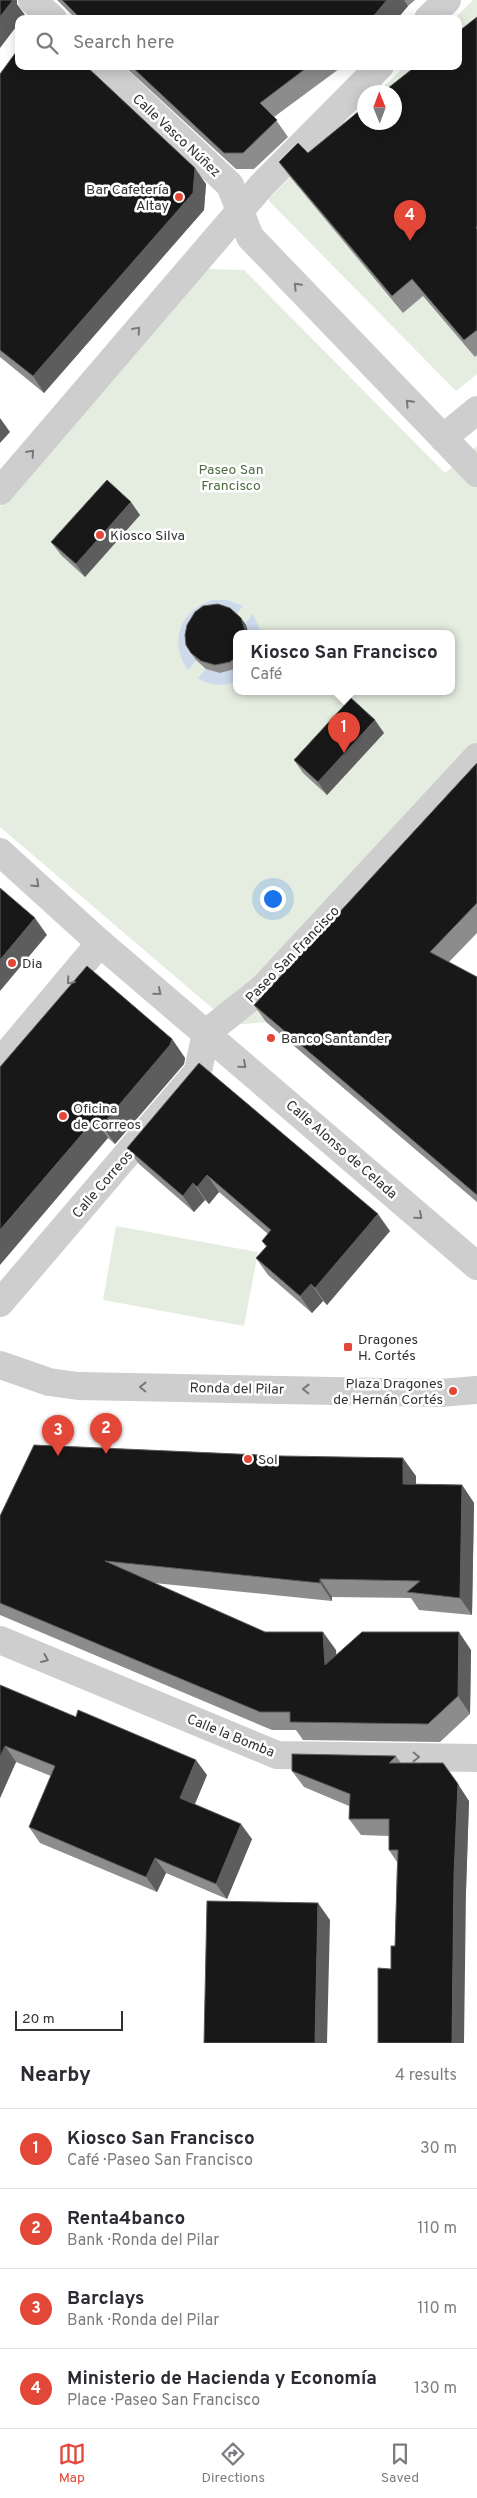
<!DOCTYPE html>
<meta charset="utf-8">
<style>
body{margin:0;font-family:Overpass,sans-serif;background:#f2f2f3;color:#2b2b33}
.compass{position:absolute;left:357px;top:85px;width:45px;height:45px;border-radius:50%;background:#fff;box-shadow:0 2px 12px #0003;rotate:359deg}
.scale{position:absolute;left:15px;bottom:12px;width:108px;box-sizing:border-box;padding-left:5px;border:2px solid #313131;border-top:0;font-size:14px;line-height:18px;white-space:nowrap;color:#313131;-webkit-text-stroke:4px #fff;paint-order:stroke}
.you{position:absolute;left:272px;top:898px;width:18px;height:18px;margin:-12px;border:4px solid #fff;border-radius:50%;background:#1a73e8;box-shadow:0 0 0 8px #1a73e833}
.badge{display:grid;place-items:center;width:32px;height:32px;border-radius:50%;background:#e24738;color:#fff;font-size:16px;font-weight:700}
.pin{position:absolute;translate:-50% -41px;filter:drop-shadow(0 1px 2px #0008)}
.pin::after{content:'';position:absolute;top:26px;width:18px;height:15px;background:inherit;clip-path:polygon(0 0,100% 0,50% 100%)}
.popup{position:absolute;left:233px;top:630px;width:222px;height:65px;box-sizing:border-box;display:grid;place-content:center;border-radius:10px;background:#fff;filter:drop-shadow(0 1px 4px #0005);font-size:16px;white-space:nowrap;color:#7c7c81}
.popup b{font-size:19px;color:#2b2b33}
.popup::after{content:'';position:absolute;left:50%;top:100%;margin-left:-10px;border:10px solid transparent;border-top-color:#fff}
.list{margin:0;padding:0;list-style:none}
h2{display:flex;justify-content:space-between;align-items:center;height:65px;margin:0;padding:0 20px;font-size:21px}
h2 small{font-size:16px;font-weight:400;color:#7c7c81}
.list li{display:grid;grid-template-columns:32px 1fr auto;gap:15px;align-items:center;box-sizing:border-box;height:80px;padding:0 20px;border-top:1px solid #e1e1e2}
.list b{display:block;font-size:19px;white-space:nowrap}
.list p{margin:0;font-size:16px;white-space:nowrap;color:#7c7c81}
.list em{font-size:16px;font-style:normal;color:#7c7c81}
.icon{flex:none;width:28px;height:28px;fill:none;stroke:currentColor;stroke-width:2;stroke-linecap:round;stroke-linejoin:round}
.map{position:relative;flex:none;width:477px;height:2043px;overflow:hidden}
.search{position:absolute;background:#fff;box-shadow:0 2px 12px #0003;left:15px;right:15px;top:15px;height:55px;display:flex;align-items:center;gap:12px;box-sizing:border-box;padding:0 18px;border-radius:10px;color:#7c7c81;font-size:19px}
.sheet{height:385px;background:#fff}
nav{display:flex;justify-content:space-around;align-items:center;box-sizing:border-box;height:70px;border-top:1px solid #e1e1e2;background:#fff;font-size:14px;color:#7c7c81}
nav a{display:grid;justify-items:center;gap:2px}
nav .on{color:#e24738}
.map>svg:first-child{display:block}
.green{fill:#e4eddf;fill-rule:evenodd}
.water{fill:#ccdaec}
.lines{fill:none;stroke-linecap:round;stroke-linejoin:round}
.minor{stroke:#cecece;stroke-width:28}
.wall{fill:#8c8c8c}
.shaded-wall{fill:#5d5d5d}
.building{fill:#181818;stroke:#5d5d5d}
.oneway{stroke:#787878}
.poi-dot{fill:#e24738;stroke:#fff;stroke-width:2}
.labels{text-anchor:middle;stroke-width:5;stroke-linejoin:round;paint-order:stroke}
.street-label{font-size:14px;fill:#313131;stroke:#fff}
.poi-label{font-size:14px;fill:#313131;stroke:#fff;text-anchor:start}
.park-label{font-size:14px;fill:#4c6c3e;stroke:#fff}
</style>
<div class="map">
<svg width="477" height="2043" viewBox="0 0 477 2043">
<rect width="100%" height="100%" fill="#fff"/>
<g class="green">
<polygon points="473,0 477,0 477,374 456,391 269,201 269,198 364,105 364,122 394,122 394,92 378,92 405,66 458,66 458,19 454,19"/>
<path d="M206 269 244 270 445 473 477 446V793L266 1022 232 1025 0 827V507ZM236 634H452V692H236Z"/>
<polygon points="116,1226 258,1252 244,1326 103,1300"/>
</g>
<g class="water">
<path d="M213 600H227L243 606 188 670C168 643 180 609 213 600Z"/>
<polygon points="253,614 262,634 250,634 245,624"/>
<path d="M236 668V682C222 686 211 686 198 678L206 669 220 673Z"/>
</g>
<g class="lines">
<g class="minor">
<polyline points="32,0 53,19"/>
<polyline points="428,19 447,0"/>
<polyline points="103,66 230,185 250,237 477,473"/>
<polyline points="443,438 477,410"/>
<polyline points="0,491 262,185 380,66"/>
<polyline points="0,852 100,943 477,1266"/>
<polyline points="206,1033 263,988 477,757"/>
<polyline points="0,1062 100,943"/>
<polyline points="0,1303 198,1071 206,1033"/>
<polyline points="0,1365 49,1382 78,1386 440,1393 477,1390"/>
<polyline points="0,1640 277,1755 477,1758"/>
</g>
</g>
<g class="wall">
<polygon points="57,0 415,0 408,6 397,19 76,19"/>
<polygon points="477,17 477,355 475,357 423,296 403,313 291,178 279,162 308,153"/>
<polygon points="19,66 88,66 88,68 206,184 204,210 44,393 0,357 0,74"/>
<polygon points="124,66 343,66 274,117 288,137 254,169 236,169"/>
<polygon points="140,515 85,577 61,555 51,542"/>
<polygon points="241,618 246,625 236,634 236,668 235,669 220,673 206,669 196,660 191,653"/>
<polygon points="384,733 327,795 303,773 294,760"/>
<polygon points="477,763 477,933 449,962 477,977 477,1202 266,1022 254,1005"/>
<polygon points="172,1039 185,1058 184,1064 115,1144 108,1138 0,1067"/>
<polygon points="127,1148 390,1231 327,1305 323,1301 312,1313 268,1275 256,1258 266,1247 262,1241 268,1234 219,1192 209,1204 205,1200 194,1212 139,1164"/>
<polygon points="282,1456 416,1476 416,1484 462,1485 474,1503 472,1615 419,1610 411,1598 332,1597 332,1601 154,1583 265,1632 336,1650 336,1655 471,1650 470,1714 440,1742 303,1740 296,1730 272,1730 0,1615 0,1516"/>
<polygon points="0,1685 207,1775 195,1804 252,1839 227,1899 166,1873 157,1892 40,1843 29,1827 51,1776 16,1762 0,1798"/>
<polygon points="396,1756 401,1763 469,1801 466,1891 391,1969 395,1946 397,1862 389,1850 389,1836 361,1835 349,1819 349,1806 304,1787 292,1771"/>
</g>
<g class="shaded-wall">
<polygon points="13,0 17,0 17,4 25,15 22,19 19,19 19,23 0,48 0,17"/>
<polygon points="387,0 404,0 408,6 397,19 371,19"/>
<polygon points="195,168 206,184 204,210 44,393 33,376"/>
<polygon points="0,418 10,432 0,443"/>
<polygon points="131,502 140,515 85,577 76,564"/>
<polygon points="241,618 246,625 249,634 246,634"/>
<polygon points="375,720 384,733 327,795 318,782"/>
<polygon points="35,918 47,935 0,991 0,960"/>
<polygon points="172,1039 185,1058 184,1064 115,1144 102,1125"/>
<polygon points="95,1119 108,1138 0,1265 0,1230"/>
<polygon points="207,1175 219,1192 209,1204 197,1187"/>
<polygon points="193,1183 205,1200 194,1212 183,1196"/>
<polygon points="378,1214 390,1231 327,1305 315,1288"/>
<polygon points="311,1284 323,1301 312,1313 300,1296"/>
<polygon points="403,1458 416,1476 416,1502 403,1484"/>
<polygon points="462,1485 474,1503 472,1615 460,1598"/>
<polygon points="320,1579 332,1597 332,1601 320,1583"/>
<polygon points="323,1632 336,1650 338,1682 325,1665"/>
<polygon points="459,1632 471,1650 470,1714 458,1696"/>
<polygon points="5,1746 16,1762 0,1798 0,1757"/>
<polygon points="196,1760 207,1775 191,1813 180,1798"/>
<polygon points="458,1784 469,1801 466,1891 464,2043 452,2043 454,1875"/>
<polygon points="241,1824 252,1839 227,1899 216,1884"/>
<polygon points="155,1858 166,1873 157,1892 146,1877"/>
<polygon points="318,1903 330,1920 327,2043 315,2043"/>
</g>
<g class="building">
<polygon points="0,0 13,0 0,17"/>
<polygon points="62,0 387,0 371,19 81,19"/>
<polygon points="477,17 477,226 476,228 477,229 477,330 464,340 412,279 392,296 279,162 298,143 308,153 364,107 364,122 394,122 394,92 383,92 416,66 458,66 458,32"/>
<polygon points="19,48 19,66 86,66 195,168 193,193 33,376 0,350 0,74"/>
<polygon points="131,66 309,66 260,103 277,120 243,153 224,153"/>
<polygon points="107,480 131,502 76,564 51,542"/>
<polygon points="218,604 230,608 241,618 246,633 246,634 236,634 236,657 230,662 215,665 201,661 191,653 186,645 185,635 187,625 195,612 203,606"/>
<polygon points="351,698 375,720 318,782 294,760"/>
<polygon points="477,763 477,903 430,952 477,977 477,1195 254,1005"/>
<polygon points="0,888 35,918 0,960"/>
<polygon points="87,966 172,1039 170,1045 102,1125 95,1119 0,1230 0,1067"/>
<polygon points="199,1063 378,1214 315,1288 311,1284 300,1296 256,1258 267,1246 262,1241 271,1230 207,1175 197,1187 193,1183 183,1196 127,1148"/>
<polygon points="34,1445 282,1456 403,1458 403,1484 462,1485 460,1598 407,1592 420,1581 320,1579 320,1583 105,1561 265,1632 323,1632 325,1665 362,1632 459,1632 458,1696 428,1724 290,1722 290,1712 260,1712 0,1603 0,1516"/>
<polygon points="0,1685 76,1717 78,1710 196,1760 180,1798 241,1824 216,1884 155,1858 146,1877 29,1827 55,1766 5,1746 0,1757"/>
<polygon points="292,1754 396,1756 389,1763 443,1763 458,1784 454,1875 452,2043 378,2043 378,1968 391,1969 391,1946 395,1946 398,1850 389,1850 389,1819 349,1819 350,1794 292,1771"/>
<polygon points="207,1901 318,1903 315,2043 204,2043"/>
</g>
<defs><path id="oneway-chevron" d="M-2-3.5L2.5 0L-2 3.5" fill="none" stroke-width="1.6" stroke-linecap="round" stroke-linejoin="round" transform="scale(1.25)"/></defs>
<g class="oneway">
<use href="#oneway-chevron" transform="translate(297 286) rotate(-134)"/>
<use href="#oneway-chevron" transform="translate(137 330) rotate(-49)"/>
<use href="#oneway-chevron" transform="translate(409 403) rotate(-134)"/>
<use href="#oneway-chevron" transform="translate(31 453) rotate(-49)"/>
<use href="#oneway-chevron" transform="translate(36 884) rotate(43)"/>
<use href="#oneway-chevron" transform="translate(70 981) rotate(131)"/>
<use href="#oneway-chevron" transform="translate(158 992) rotate(40)"/>
<use href="#oneway-chevron" transform="translate(243 1065) rotate(41)"/>
<use href="#oneway-chevron" transform="translate(419 1216) rotate(41)"/>
<use href="#oneway-chevron" transform="translate(143 1387) rotate(-179)"/>
<use href="#oneway-chevron" transform="translate(306 1389) rotate(-179)"/>
<use href="#oneway-chevron" transform="translate(45 1659) rotate(23)"/>
<use href="#oneway-chevron" transform="translate(416 1757) rotate(1)"/>
</g>
<g class="poi-dot">
<circle cx="179" cy="197" r="5"/>
<circle cx="100" cy="535" r="5"/>
<circle cx="12" cy="963" r="5"/>
<circle cx="271" cy="1038" r="5"/>
<circle cx="63" cy="1116" r="5"/>
<rect x="343" y="1342" width="10" height="10" rx="2.5"/>
<circle cx="453" cy="1391" r="5"/>
<circle cx="248" cy="1459" r="5"/>
</g>
<g class="labels">
<g class="street-label">
<text transform="translate(177 135) rotate(43)" y="5">Calle Vasco Núñez</text>
<text transform="translate(292 954) rotate(-46)" y="5">Paseo San Francisco</text>
<text transform="translate(342 1149) rotate(41)" y="5">Calle Alonso de Celada</text>
<text transform="translate(102 1184) rotate(-49)" y="5">Calle Correos</text>
<text transform="translate(237 1388) rotate(1)" y="5">Ronda del Pilar</text>
<text transform="translate(231 1735) rotate(22)" y="5">Calle la Bomba</text>
</g>
<g class="poi-label">
<text x="169" y="194" text-anchor="end">Bar Cafetería<tspan x="169" dy="16">Altay</tspan></text>
<text x="110" y="540">Kiosco Silva</text>
<text x="22" y="968">Dia</text>
<text x="281" y="1043">Banco Santander</text>
<text x="73" y="1113">Oficina<tspan x="73" dy="16">de Correos</tspan></text>
<text x="358" y="1344">Dragones<tspan x="358" dy="16">H. Cortés</tspan></text>
<text x="443" y="1388" text-anchor="end">Plaza Dragones<tspan x="443" dy="16">de Hernán Cortés</tspan></text>
<text x="258" y="1464">Sol</text>
</g>
<g class="park-label">
<text x="231" y="474">Paseo San<tspan x="231" dy="16">Francisco</tspan></text>
</g>
</g>
</svg>
<svg class="compass" viewBox="-18 -18 36 36"><path d="M0-13l5 13h-10z" fill="#e53935"/><path d="M0 13l5-13h-10z" fill="#7c7c81"/></svg>
<div class="scale">20 m</div>
<div class="you"></div>
<div class="pin badge" style="left:344px;top:753px">1</div>
<div class="popup"><b>Kiosco San Francisco</b>Café</div>
<div class="pin badge" style="left:106px;top:1454px">2</div>
<div class="pin badge" style="left:58px;top:1456px">3</div>
<div class="pin badge" style="left:410px;top:241px">4</div>
<div class="search"><svg class="icon" aria-label="search" viewBox="0 0 24 24"><circle cx="10" cy="10" r="6"/><path d="M15 15l6 6"/></svg>Search here</div>
</div>
<section class="sheet">
<h2>Nearby<small>4 results</small></h2>
<ul class="list">
<li><span class="badge">1</span><div><b>Kiosco San Francisco</b><p>Café · Paseo San Francisco</p></div><em>30 m</em></li>
<li><span class="badge">2</span><div><b>Renta4banco</b><p>Bank · Ronda del Pilar</p></div><em>110 m</em></li>
<li><span class="badge">3</span><div><b>Barclays</b><p>Bank · Ronda del Pilar</p></div><em>110 m</em></li>
<li><span class="badge">4</span><div><b>Ministerio de Hacienda y Economía</b><p>Place · Paseo San Francisco</p></div><em>130 m</em></li>
</ul>
</section>
<nav>
<a class="on"><svg class="icon" aria-label="map" viewBox="0 0 24 24"><path d="M3 6l6-2 6 2 6-2v14l-6 2-6-2-6 2zM9 4v14M15 6v14"/></svg>Map</a>
<a><svg class="icon" aria-label="directions" viewBox="0 0 24 24"><path d="M12 3l9 9-9 9-9-9zM9 14v-3h6M13 9l2 2-2 2"/></svg>Directions</a>
<a><svg class="icon" aria-label="saved" viewBox="0 0 24 24"><path d="M7 4h10v16l-5-4-5 4z"/></svg>Saved</a>
</nav>
